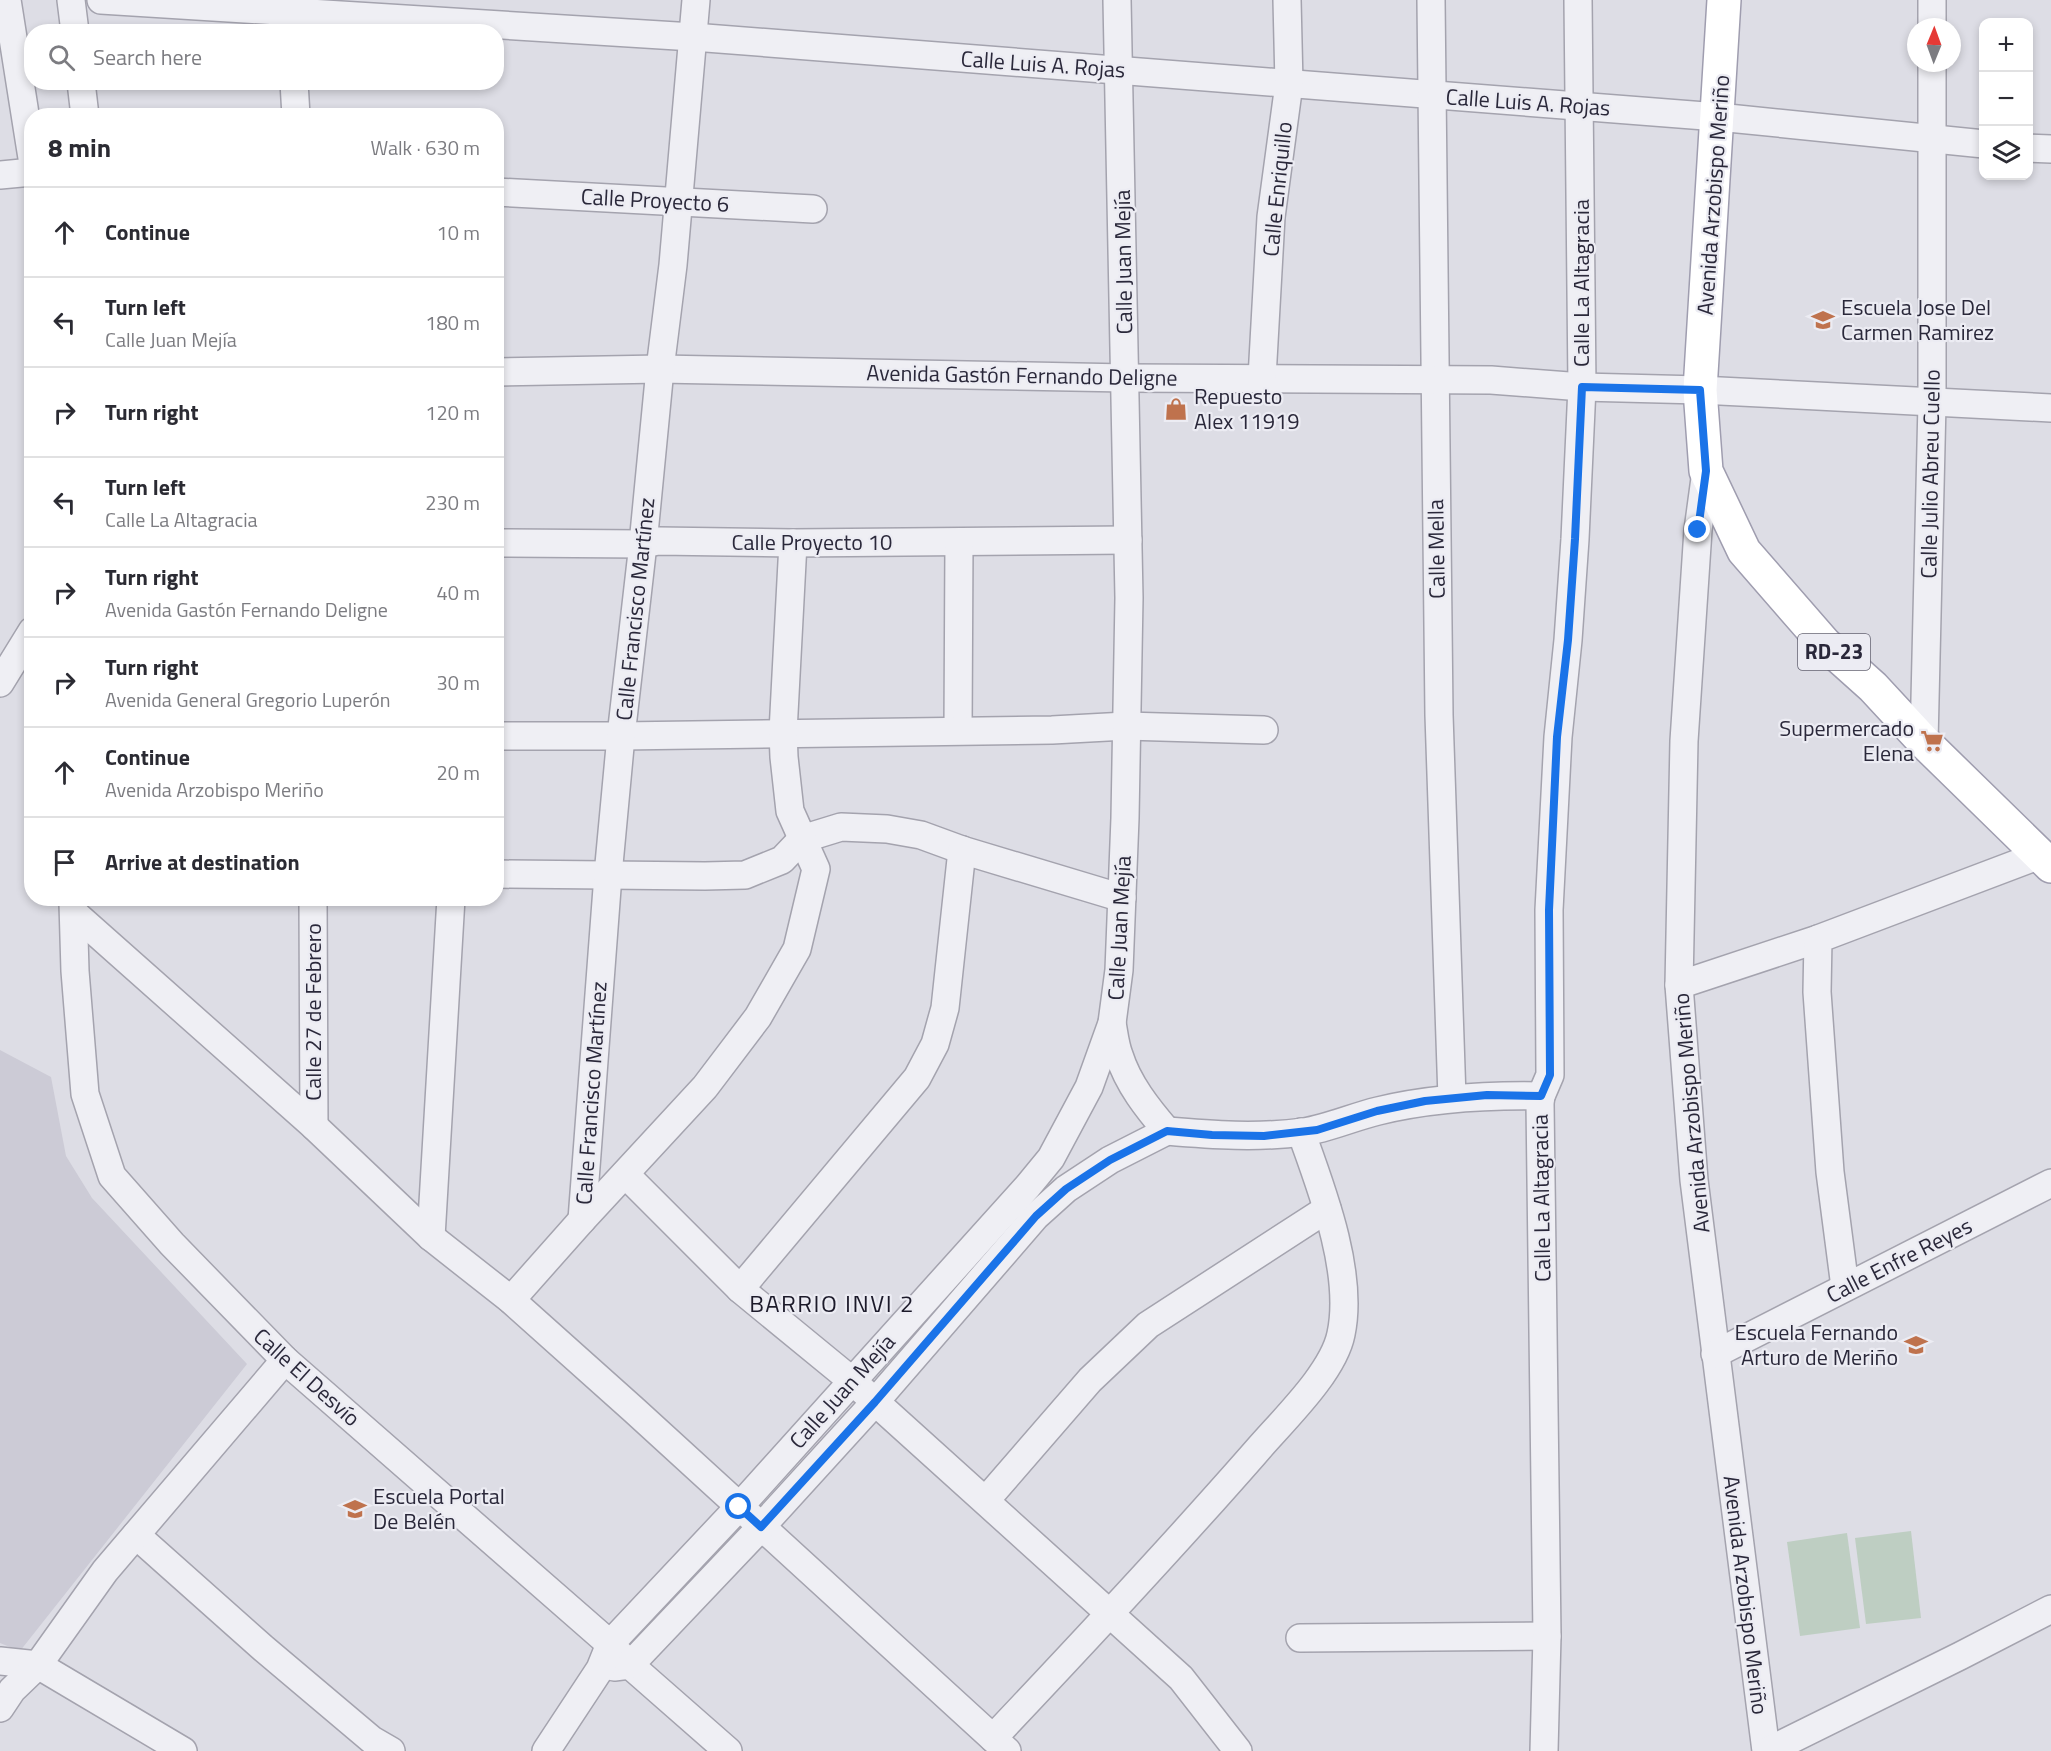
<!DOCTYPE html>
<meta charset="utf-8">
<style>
body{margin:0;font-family:"Titillium Web",sans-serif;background:#f2f2f3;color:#2b2b33}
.controls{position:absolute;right:18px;top:18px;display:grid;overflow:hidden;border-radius:12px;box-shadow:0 3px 9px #0003}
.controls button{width:54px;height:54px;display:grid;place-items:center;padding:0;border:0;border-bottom:2px solid #e1e1e2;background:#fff;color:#2b2b33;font:30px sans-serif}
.compass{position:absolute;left:1907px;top:18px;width:54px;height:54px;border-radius:50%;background:#fff;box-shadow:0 3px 9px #0003;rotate:1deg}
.stop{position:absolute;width:18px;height:18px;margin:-14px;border:4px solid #1a73e8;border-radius:50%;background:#fff}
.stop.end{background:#1a73e8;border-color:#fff;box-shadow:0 2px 6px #0008}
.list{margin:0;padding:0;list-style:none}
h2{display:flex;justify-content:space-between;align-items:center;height:78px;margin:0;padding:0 24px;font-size:26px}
h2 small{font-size:20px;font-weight:400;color:#7c7c81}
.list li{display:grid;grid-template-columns:39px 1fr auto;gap:18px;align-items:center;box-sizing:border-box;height:90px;padding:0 24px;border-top:2px solid #e1e1e2}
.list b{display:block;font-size:22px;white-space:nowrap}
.list p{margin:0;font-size:20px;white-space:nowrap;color:#7c7c81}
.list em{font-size:20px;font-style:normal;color:#7c7c81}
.icon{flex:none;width:33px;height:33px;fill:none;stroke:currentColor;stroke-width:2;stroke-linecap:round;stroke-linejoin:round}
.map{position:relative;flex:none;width:2051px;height:1751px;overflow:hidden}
.search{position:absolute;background:#fff;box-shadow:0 3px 9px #0003;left:24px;top:24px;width:480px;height:66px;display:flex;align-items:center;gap:15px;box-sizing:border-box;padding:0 21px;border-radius:24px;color:#7c7c81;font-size:22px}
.panel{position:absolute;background:#fff;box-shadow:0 3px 9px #0003;left:24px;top:108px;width:480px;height:798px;border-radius:24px}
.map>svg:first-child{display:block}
.built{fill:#cccbd6}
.green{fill:#becec2}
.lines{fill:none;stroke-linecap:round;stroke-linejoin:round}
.minor-casing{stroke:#a4a3ae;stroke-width:30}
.major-casing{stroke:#9f9daf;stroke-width:36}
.minor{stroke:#efeff4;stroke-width:27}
.major{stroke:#fff;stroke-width:33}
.route{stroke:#1a73e8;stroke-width:8}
.labels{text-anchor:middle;stroke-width:4.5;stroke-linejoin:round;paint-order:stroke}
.shield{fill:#ececf3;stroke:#646372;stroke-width:1.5}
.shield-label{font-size:21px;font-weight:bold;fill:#2a283a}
.street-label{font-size:22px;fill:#2a283a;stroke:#ececf3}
.poi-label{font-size:22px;fill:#2a283a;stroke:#ececf3;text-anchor:start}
.neighbourhood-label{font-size:24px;letter-spacing:1.5px;fill:#1c1a2a;stroke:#ececf3}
</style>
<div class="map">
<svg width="2051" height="1751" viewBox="0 0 2051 1751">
<rect width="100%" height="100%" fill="#dddde5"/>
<polygon class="built" points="0,1050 51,1077 66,1156 92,1198 247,1364 20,1651 0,1643"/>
<g class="green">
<polygon points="1911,1531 1921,1618 1866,1624 1855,1538"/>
<polygon points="1847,1533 1860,1628 1800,1636 1787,1542"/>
</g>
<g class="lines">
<g class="minor-casing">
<g id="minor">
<polyline points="7,0 32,158"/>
<polyline points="71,0 75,32"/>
<polyline points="101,0 693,37 1718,117 1984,144"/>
<polyline points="1431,0 1439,715 1452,1098"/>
<polyline points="1932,27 1932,0"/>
<polyline points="81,82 85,116"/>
<polyline points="294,82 296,116"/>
<polyline points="2028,148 2051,149"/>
<polyline points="0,175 32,172"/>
<polyline points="496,192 813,209"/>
<polyline points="496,372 660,369 1126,378 1491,380 1582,387 1700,390 2051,408"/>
<polyline points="1262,378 1271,217 1289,84 1287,0"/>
<polyline points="1706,471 1698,530 1684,741 1679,985 1694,1180 1766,1751"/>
<polyline points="496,543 643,544 658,541 793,543 1128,540"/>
<polyline points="0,683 32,631"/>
<polyline points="958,730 959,542"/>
<polyline points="496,736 621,736 1052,730 1126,726 1264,730"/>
<polyline points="1924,742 1932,403 1932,63"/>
<polyline points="496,874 705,876 745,875 782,860 802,839 841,827 887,829 921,835 962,850 1122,898"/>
<polyline points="313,898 314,1126"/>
<polyline points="73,903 75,971 85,1094 112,1176 172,1244 285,1360 610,1644 630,1665 728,1751"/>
<polyline points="74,913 314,1126 431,1237 511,1300 634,1410 1007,1751"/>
<polyline points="1679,985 1818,939"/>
<path d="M1112 1023C1114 1033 1115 1045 1119 1055 1128 1084 1148 1109 1167 1131"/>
<path d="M1167 1131C1213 1135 1258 1138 1304 1132 1329 1128 1353 1117 1378 1111 1432 1098 1486 1095 1541 1096"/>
<polyline points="625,1174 740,1289 851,1380 1181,1678 1238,1751"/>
<polyline points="582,1220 608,875 621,736 643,544 660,369 673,265 696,0"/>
<polyline points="431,1237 451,898"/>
<polyline points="1845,1287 1830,1172 1817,992 1818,939 2040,855"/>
<polyline points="740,1289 917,1078 935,1044 945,1008 962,850"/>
<polyline points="511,1300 582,1220 705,1087 758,1017 797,949 816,869 790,811 784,757 783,732 793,543"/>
<polyline points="1715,1354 2051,1183"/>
<polyline points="986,1500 1090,1380 1148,1325 1327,1209"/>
<polyline points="136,1535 263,1648 372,1740 391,1751"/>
<polyline points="1300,1638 1547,1636"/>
<polyline points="0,1661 38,1665 183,1751"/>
<polyline points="614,1667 630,1665 761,1527 875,1402 1036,1216 1066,1189 1110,1160 1167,1131"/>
<polyline points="0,1708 12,1690 38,1665 105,1571 285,1360"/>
<path d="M993 1738C1081 1645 1169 1551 1254 1454 1280 1423 1333 1374 1341 1334 1354 1273 1322 1190 1301 1132"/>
<polyline points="546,1751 600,1669 610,1644 739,1507 1028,1186 1051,1158 1089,1087 1112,1023 1119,970 1125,818 1129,598 1117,0"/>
<polyline points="1544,1751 1547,1636 1540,1103 1541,1096 1550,1075 1549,910 1558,737 1568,640 1575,539 1582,387 1578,0"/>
<polyline points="1768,1751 1960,1656 2051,1609"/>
</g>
</g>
<g class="major-casing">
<polyline id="major" points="1724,0 1700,390 1706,471 1744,551 1825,644 1873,687 1924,742 2051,866"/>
</g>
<use href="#minor" class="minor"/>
<use href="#major" class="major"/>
</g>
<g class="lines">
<polyline class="route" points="739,1507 761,1527 875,1402 1036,1216 1066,1189 1110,1160 1167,1131 1212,1135 1264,1136 1317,1130 1377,1111 1425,1101 1487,1095 1541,1096 1550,1075 1549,910 1557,737 1568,640 1575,539 1582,387 1700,390 1706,471 1698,530"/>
</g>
<defs>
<g id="school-bare" transform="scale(1.8)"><path d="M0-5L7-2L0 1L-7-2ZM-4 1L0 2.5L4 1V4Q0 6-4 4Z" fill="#bf724d" stroke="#ececf3" stroke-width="2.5" paint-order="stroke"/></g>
<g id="shop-bare" transform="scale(1.8)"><path d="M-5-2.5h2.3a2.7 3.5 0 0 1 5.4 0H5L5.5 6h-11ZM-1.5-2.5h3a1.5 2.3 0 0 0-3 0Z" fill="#bf724d" stroke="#ececf3" stroke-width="2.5" paint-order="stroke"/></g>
<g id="supermarket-bare" transform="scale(1.8)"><path d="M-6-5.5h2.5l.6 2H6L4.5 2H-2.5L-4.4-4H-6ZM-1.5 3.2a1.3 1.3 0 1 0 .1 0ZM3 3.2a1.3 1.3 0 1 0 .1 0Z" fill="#bf724d" stroke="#ececf3" stroke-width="2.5" paint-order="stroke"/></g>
</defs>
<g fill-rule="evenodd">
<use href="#school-bare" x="1823" y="320"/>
<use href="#shop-bare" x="1176" y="409"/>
<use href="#supermarket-bare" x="1932" y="741"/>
<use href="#school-bare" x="1916" y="1345"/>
<use href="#school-bare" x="355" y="1509"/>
</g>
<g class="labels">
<rect class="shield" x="1798" y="634" width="72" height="36" rx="4.5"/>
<g class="shield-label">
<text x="1834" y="659">RD-23</text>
</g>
<g class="street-label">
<text transform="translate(1043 64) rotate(4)" y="8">Calle Luis A. Rojas</text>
<text transform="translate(1528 102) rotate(4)" y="8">Calle Luis A. Rojas</text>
<text transform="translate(1277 189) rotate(-84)" y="8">Calle Enriquillo</text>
<text transform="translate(1713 195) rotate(-86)" y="8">Avenida Arzobispo Meriño</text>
<text transform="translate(655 200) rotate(3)" y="8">Calle Proyecto 6</text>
<text transform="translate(1123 262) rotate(-91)" y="8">Calle Juan Mejía</text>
<text transform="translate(1581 283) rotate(-90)" y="8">Calle La Altagracia</text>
<text transform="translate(1022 375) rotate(1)" y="8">Avenida Gastón Fernando Deligne</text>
<text transform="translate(1930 474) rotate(-89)" y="8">Calle Julio Abreu Cuello</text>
<text x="812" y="550">Calle Proyecto 10</text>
<text transform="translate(1436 549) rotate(-91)" y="8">Calle Mella</text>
<text transform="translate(635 609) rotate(-84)" y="8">Calle Francisco Martínez</text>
<text transform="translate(1119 928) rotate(-87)" y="8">Calle Juan Mejía</text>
<text transform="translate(313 1012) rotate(-90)" y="8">Calle 27 de Febrero</text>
<text transform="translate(591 1093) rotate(-86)" y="8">Calle Francisco Martínez</text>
<text transform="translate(1691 1113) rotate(-95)" y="8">Avenida Arzobispo Meriño</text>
<text transform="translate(1541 1198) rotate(-91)" y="8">Calle La Altagracia</text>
<text transform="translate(1899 1260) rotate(-27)" y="8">Calle Enfre Reyes</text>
<text transform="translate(307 1377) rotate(42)" y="8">Calle El Desvío</text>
<text transform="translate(842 1391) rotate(-48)" y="8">Calle Juan Mejía</text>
<text transform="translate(1746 1595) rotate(83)" y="8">Avenida Arzobispo Meriño</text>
</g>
<g class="poi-label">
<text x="1841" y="315">Escuela Jose Del<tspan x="1841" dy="25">Carmen Ramirez</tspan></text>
<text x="1194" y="404">Repuesto<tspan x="1194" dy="25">Alex 11919</tspan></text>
<text x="1914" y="736" text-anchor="end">Supermercado<tspan x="1914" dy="25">Elena</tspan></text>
<text x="1898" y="1340" text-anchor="end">Escuela Fernando<tspan x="1898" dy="25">Arturo de Meriño</tspan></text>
<text x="373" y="1504">Escuela Portal<tspan x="373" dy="25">De Belén</tspan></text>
</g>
<g class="neighbourhood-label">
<text x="832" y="1312">BARRIO INVI 2</text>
</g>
</g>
</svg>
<div class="controls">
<button>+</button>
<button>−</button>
<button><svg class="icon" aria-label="layers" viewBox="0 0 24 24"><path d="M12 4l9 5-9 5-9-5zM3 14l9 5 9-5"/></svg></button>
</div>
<svg class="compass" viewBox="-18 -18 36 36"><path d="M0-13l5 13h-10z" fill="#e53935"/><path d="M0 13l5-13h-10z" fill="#7c7c81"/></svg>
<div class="stop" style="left:739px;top:1507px"></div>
<div class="stop end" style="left:1698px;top:530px"></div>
<div class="search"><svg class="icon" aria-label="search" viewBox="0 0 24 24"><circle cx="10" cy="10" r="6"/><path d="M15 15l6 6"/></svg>Search here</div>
<section class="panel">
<h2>8 min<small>Walk · 630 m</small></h2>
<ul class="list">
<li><svg class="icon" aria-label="ahead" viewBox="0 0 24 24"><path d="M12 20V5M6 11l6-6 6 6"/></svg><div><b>Continue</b></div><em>10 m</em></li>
<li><svg class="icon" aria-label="left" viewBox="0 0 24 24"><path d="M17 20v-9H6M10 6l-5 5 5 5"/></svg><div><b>Turn left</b><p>Calle Juan Mejía</p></div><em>180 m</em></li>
<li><svg class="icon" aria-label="right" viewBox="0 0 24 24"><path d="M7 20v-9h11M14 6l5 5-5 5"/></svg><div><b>Turn right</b></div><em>120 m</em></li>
<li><svg class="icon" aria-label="left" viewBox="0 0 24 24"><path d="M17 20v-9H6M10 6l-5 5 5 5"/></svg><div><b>Turn left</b><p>Calle La Altagracia</p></div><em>230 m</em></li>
<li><svg class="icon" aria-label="right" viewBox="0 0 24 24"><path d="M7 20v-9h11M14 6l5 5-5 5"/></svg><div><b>Turn right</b><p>Avenida Gastón Fernando Deligne</p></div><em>40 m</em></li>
<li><svg class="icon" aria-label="right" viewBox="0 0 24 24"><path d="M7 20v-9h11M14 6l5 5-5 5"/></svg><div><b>Turn right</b><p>Avenida General Gregorio Luperón</p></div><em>30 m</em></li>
<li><svg class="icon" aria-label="ahead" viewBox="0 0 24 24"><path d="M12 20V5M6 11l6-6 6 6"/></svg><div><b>Continue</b><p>Avenida Arzobispo Meriño</p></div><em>20 m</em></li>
<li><svg class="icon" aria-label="arrive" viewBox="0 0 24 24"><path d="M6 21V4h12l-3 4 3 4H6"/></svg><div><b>Arrive at destination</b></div></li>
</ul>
</section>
</div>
